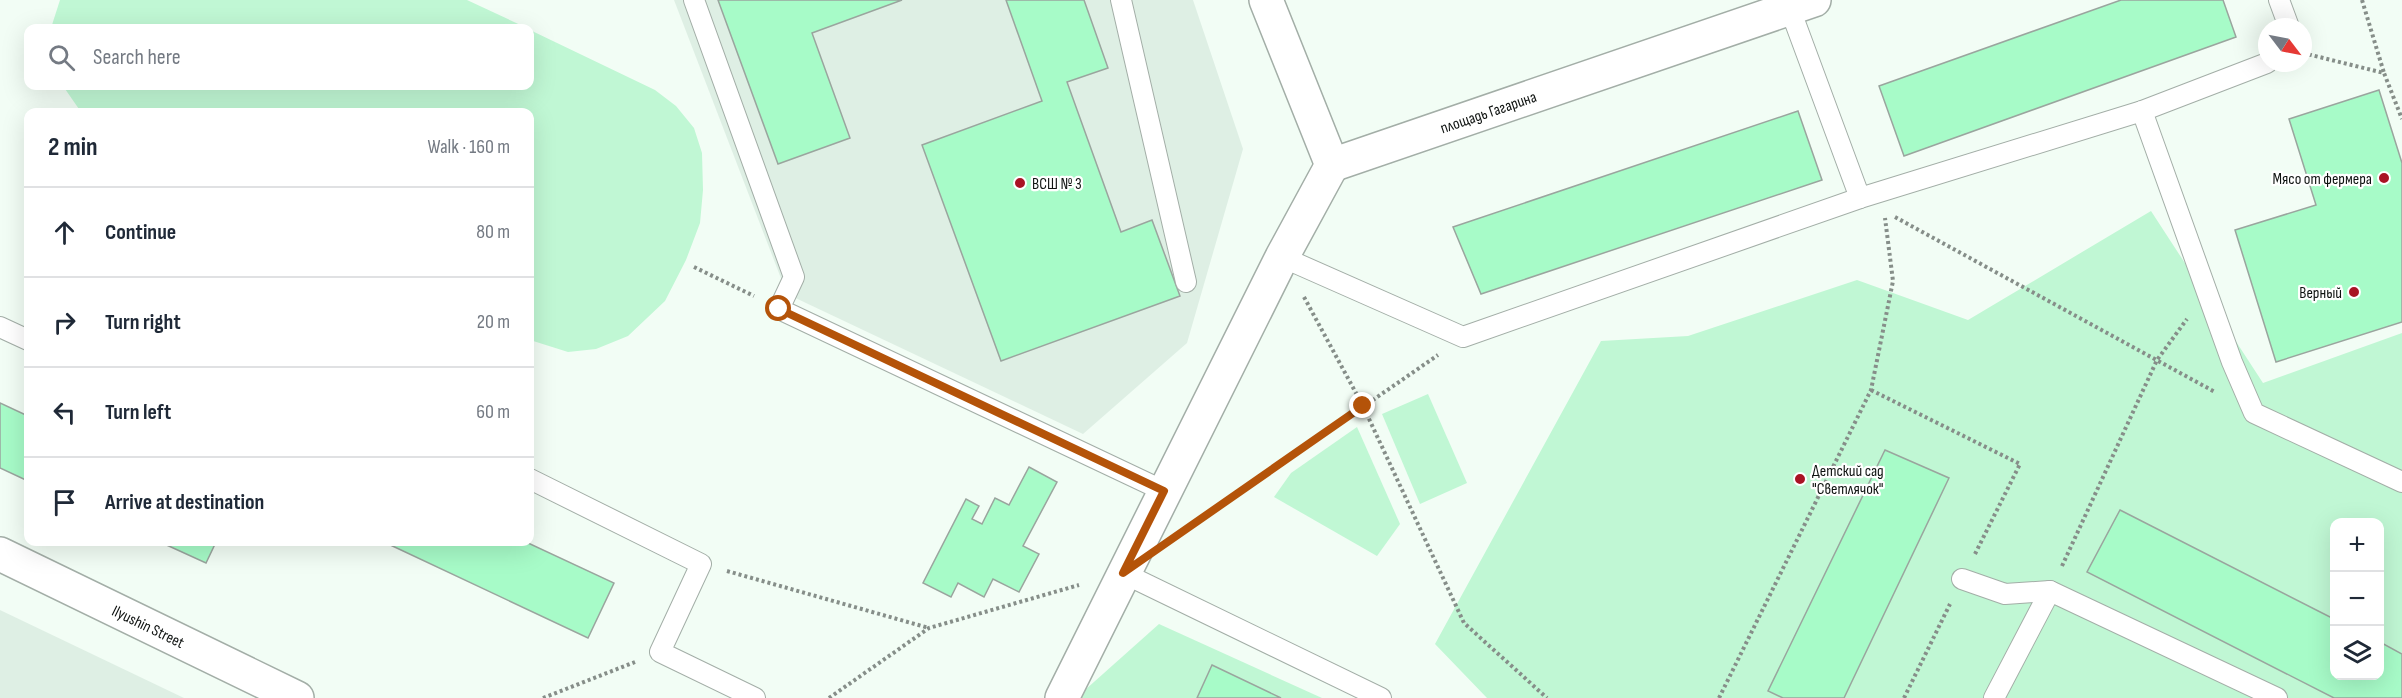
<!DOCTYPE html>
<meta charset="utf-8">
<style>
body{margin:0;font-family:"Sofia Sans Condensed",sans-serif;background:#f6f6f7;color:#1f2937}
.controls{position:absolute;right:18px;bottom:18px;display:grid;overflow:hidden;border-radius:12px;box-shadow:0 6px 24px #0002}
.controls button{width:54px;height:54px;display:grid;place-items:center;padding:0;border:0;border-bottom:2px solid #e0e1e3;background:#fff;color:#1f2937;font:30px sans-serif}
.compass{position:absolute;left:2258px;top:18px;width:54px;height:54px;border-radius:50%;background:#fff;box-shadow:0 6px 24px #0002;rotate:122deg}
.stop{position:absolute;width:18px;height:18px;margin:-14px;border:4px solid #b45309;border-radius:50%;background:#fff}
.stop.end{background:#b45309;border-color:#fff;box-shadow:0 2px 6px #0008}
.list{margin:0;padding:0;list-style:none}
h2{display:flex;justify-content:space-between;align-items:center;height:78px;margin:0;padding:0 24px;font-size:26px}
h2 small{font-size:20px;font-weight:400;color:#747a83}
.list li{display:grid;grid-template-columns:39px 1fr auto;gap:18px;align-items:center;box-sizing:border-box;height:90px;padding:0 24px;border-top:2px solid #e0e1e3}
.list b{display:block;font-size:22px;white-space:nowrap}
.list em{font-size:20px;font-style:normal;color:#747a83}
.icon{flex:none;width:33px;height:33px;fill:none;stroke:currentColor;stroke-width:2;stroke-linecap:round;stroke-linejoin:round}
.map{position:relative;flex:none;width:2402px;height:698px;overflow:hidden}
.search{position:absolute;background:#fff;box-shadow:0 6px 24px #0002;left:24px;top:24px;width:510px;height:66px;display:flex;align-items:center;gap:15px;box-sizing:border-box;padding:0 21px;border-radius:12px;color:#747a83;font-size:22px}
.panel{position:absolute;background:#fff;box-shadow:0 6px 24px #0002;left:24px;top:108px;width:510px;height:438px;border-radius:12px}
.map>svg:first-child{display:block}
.built{fill:#deefe4}
.green{fill:#c0f7d4;fill-rule:evenodd}
.building{fill:#a7fbc8;stroke:#9aa59e;stroke-width:1.5}
.lines{fill:none;stroke-linecap:round;stroke-linejoin:round}
.service-casing{stroke:#a3aea7;stroke-width:22}
.minor-casing{stroke:#a3aea7;stroke-width:36}
.path{stroke:#868e89;stroke-width:4;stroke-dasharray:3 3;stroke-linecap:butt}
.service{stroke:#fff;stroke-width:20}
.minor{stroke:#fff;stroke-width:33}
.route{stroke:#b45309;stroke-width:8}
.poi-dot{fill:#a91324;stroke:#fff;stroke-width:2}
.labels{text-anchor:middle;stroke-width:4.5;stroke-linejoin:round;paint-order:stroke}
.street-label{font-size:16px;fill:#0e1210;stroke:#fff}
.poi-label{font-size:16px;fill:#0e1210;stroke:#fff;text-anchor:end}
</style>
<div class="map">
<svg width="2402" height="698" viewBox="0 0 2402 698">
<rect width="100%" height="100%" fill="#f2fdf5"/>
<g class="built">
<polygon points="674,0 1193,0 1243,149 1187,343 1083,434 787,294"/>
<polygon points="0,610 184,698 0,698"/>
</g>
<g class="green">
<polygon points="60,0 467,0 527,28 51,28"/>
<polygon points="530,30 655,90 676,106 694,128 702,153 703,190 700,223 686,260 665,301 628,336 596,349 568,352 530,340 530,112 81,112 63,86 530,86"/>
<path d="M2151 211 2263 383 2402 333V698H1487L1435 644 1601 341 1688 336 1857 280 1968 320ZM2334 522H2380V676H2334Z"/>
<polygon points="1428,394 1467,483 1420,504 1382,414"/>
<polygon points="1357,427 1400,524 1377,556 1274,497 1291,473"/>
<polygon points="1159,624 1322,698 1076,698"/>
</g>
<g class="building">
<polygon points="718,0 902,0 812,33 850,138 778,164"/>
<polygon points="1006,0 1084,0 1108,68 1067,82 1121,232 1152,220 1180,296 1001,361 922,145 1042,101"/>
<polygon points="2121,0 2223,0 2236,37 1904,156 1879,86"/>
<polygon points="2379,90 2402,163 2402,322 2276,362 2235,230 2316,205 2289,119"/>
<polygon points="1798,111 1822,180 1481,294 1453,227"/>
<polygon points="0,403 28,416 28,481 0,468"/>
<polygon points="1885,450 1949,478 1844,698 1783,698 1768,691"/>
<polygon points="1029,467 1057,482 1023,546 1039,554 1019,592 993,579 984,597 958,583 951,597 923,583 966,499 979,506 972,519 982,524 995,498 1009,505"/>
<polygon points="2120,510 2334,619 2334,676 2380,676 2380,642 2402,654 2402,698 2334,698 2087,572"/>
<polygon points="160,542 216,542 206,563"/>
<polygon points="384,542 526,542 614,583 588,638"/>
<polygon points="1212,665 1281,698 1197,698"/>
</g>
<g class="lines">
<g class="service-casing">
<g id="service">
<polyline points="694,0 794,277 779,309 1164,491"/>
<polyline points="1121,0 1186,282"/>
<polyline points="2279,0 2289,27"/>
<polyline points="1782,5 1790,9 1860,198"/>
<polyline points="2142,111 2232,362 2254,413 2402,482"/>
<polyline points="1282,257 1463,337 1860,198 2142,111 2267,63"/>
<polyline points="0,327 28,340"/>
<polyline points="530,479 701,564 660,652 755,698"/>
<polyline points="1123,573 1381,698"/>
<polyline points="1962,579 2005,594 2050,591"/>
<polyline points="1994,698 2050,591 2277,698"/>
</g>
</g>
<g class="minor-casing">
<g id="minor">
<polyline points="1266,0 1332,165"/>
<path id="s1" d="M1332 165 1814 0"/>
<path id="s2" d="M0 554 297 698"/>
<polyline points="1062,698 1282,257 1332,165"/>
</g>
</g>
<g class="path">
<polyline points="2362,0 2384,73"/>
<polyline points="2303,53 2384,73 2402,119"/>
<polyline points="1895,217 2215,392"/>
<polyline points="694,267 754,296"/>
<polyline points="1304,297 1363,406 1464,623 1547,698"/>
<polyline points="1871,390 2020,464 1975,554"/>
<polyline points="1185,530 1438,355"/>
<polyline points="2062,566 2157,360 2187,319"/>
<polyline points="727,571 929,628"/>
<polyline points="543,698 635,662"/>
<polyline points="829,698 929,628 1079,585"/>
<polyline points="1719,698 1871,390 1893,281 1885,218"/>
<polyline points="1904,698 1950,604"/>
</g>
<use href="#service" class="service"/>
<use href="#minor" class="minor"/>
</g>
<g class="lines">
<polyline class="route" points="779,309 1164,491 1123,573 1363,406"/>
</g>
<g class="poi-dot">
<circle cx="2384" cy="178" r="6"/>
<circle cx="1020" cy="183" r="6"/>
<circle cx="2354" cy="292" r="6"/>
<circle cx="1800" cy="479" r="6"/>
</g>
<g class="labels">
<g class="street-label">
<text dy="6" stroke="none"><textPath href="#s1" startOffset="165">площадь Гагарина</textPath></text>
<text dy="6" stroke="none"><textPath href="#s2" startOffset="165">Ilyushin Street</textPath></text>
</g>
<g class="poi-label">
<text x="2372" y="184">Мясо от фермера</text>
<text x="1032" y="189" text-anchor="start">ВСШ № 3</text>
<text x="2342" y="298">Верный</text>
<text x="1812" y="476" text-anchor="start">Детский сад<tspan x="1812" dy="18">"Светлячок"</tspan></text>
</g>
</g>
</svg>
<div class="controls">
<button>+</button>
<button>−</button>
<button><svg class="icon" aria-label="layers" viewBox="0 0 24 24"><path d="M12 4l9 5-9 5-9-5zM3 14l9 5 9-5"/></svg></button>
</div>
<svg class="compass" viewBox="-18 -18 36 36"><path d="M0-13l5 13h-10z" fill="#e53935"/><path d="M0 13l5-13h-10z" fill="#747a83"/></svg>
<div class="stop" style="left:779px;top:309px"></div>
<div class="stop end" style="left:1363px;top:406px"></div>
<div class="search"><svg class="icon" aria-label="search" viewBox="0 0 24 24"><circle cx="10" cy="10" r="6"/><path d="M15 15l6 6"/></svg>Search here</div>
<section class="panel">
<h2>2 min<small>Walk · 160 m</small></h2>
<ul class="list">
<li><svg class="icon" aria-label="ahead" viewBox="0 0 24 24"><path d="M12 20V5M6 11l6-6 6 6"/></svg><div><b>Continue</b></div><em>80 m</em></li>
<li><svg class="icon" aria-label="right" viewBox="0 0 24 24"><path d="M7 20v-9h11M14 6l5 5-5 5"/></svg><div><b>Turn right</b></div><em>20 m</em></li>
<li><svg class="icon" aria-label="left" viewBox="0 0 24 24"><path d="M17 20v-9H6M10 6l-5 5 5 5"/></svg><div><b>Turn left</b></div><em>60 m</em></li>
<li><svg class="icon" aria-label="arrive" viewBox="0 0 24 24"><path d="M6 21V4h12l-3 4 3 4H6"/></svg><div><b>Arrive at destination</b></div></li>
</ul>
</section>
</div>
